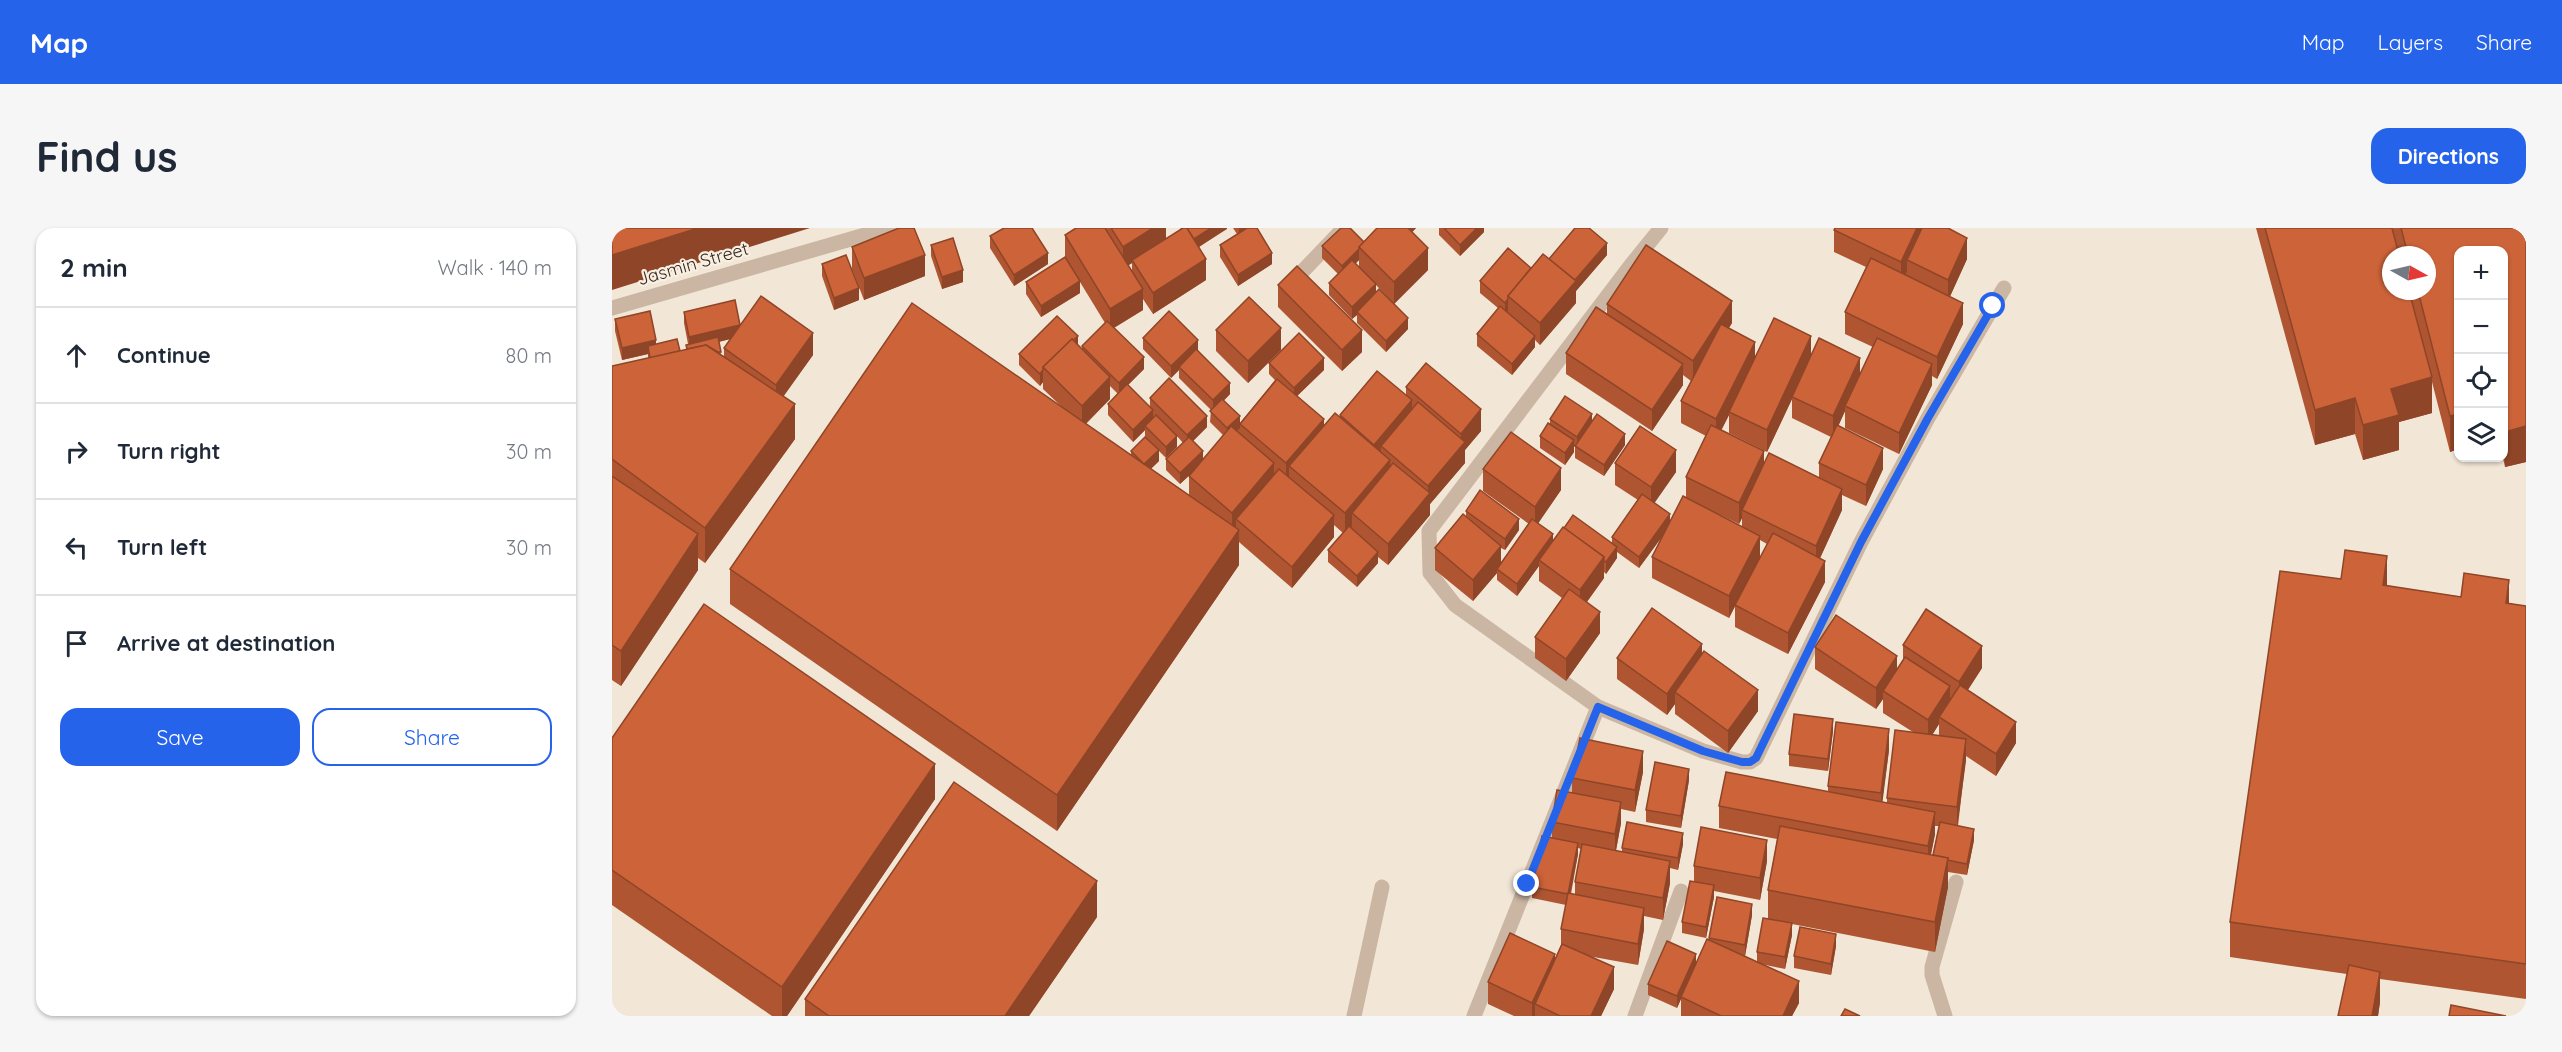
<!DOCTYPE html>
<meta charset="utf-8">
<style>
body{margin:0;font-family:Quicksand,sans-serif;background:#f6f6f7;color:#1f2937}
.controls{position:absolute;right:18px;top:18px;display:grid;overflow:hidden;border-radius:12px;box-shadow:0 2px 4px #0004}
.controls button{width:54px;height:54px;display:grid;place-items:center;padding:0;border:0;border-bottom:2px solid #e0e1e3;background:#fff;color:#1f2937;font:30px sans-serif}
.compass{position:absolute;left:1770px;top:18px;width:54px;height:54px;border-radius:50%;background:#fff;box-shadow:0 2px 4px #0004;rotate:98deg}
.stop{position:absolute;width:18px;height:18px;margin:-14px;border:4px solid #2563eb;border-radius:50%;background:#fff}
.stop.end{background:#2563eb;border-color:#fff;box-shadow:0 2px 6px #0008}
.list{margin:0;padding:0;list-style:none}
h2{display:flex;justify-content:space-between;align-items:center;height:78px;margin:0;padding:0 24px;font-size:26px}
h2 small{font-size:20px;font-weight:400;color:#747a83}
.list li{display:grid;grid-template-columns:39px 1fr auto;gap:18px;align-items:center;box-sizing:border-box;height:96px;padding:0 24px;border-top:2px solid #e0e1e3}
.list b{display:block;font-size:22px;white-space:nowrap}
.list em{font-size:20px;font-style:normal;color:#747a83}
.actions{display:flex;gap:12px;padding:18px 24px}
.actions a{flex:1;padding:14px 0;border:2px solid #2563eb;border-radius:18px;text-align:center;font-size:21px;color:#2563eb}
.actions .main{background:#2563eb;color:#fff}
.icon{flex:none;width:33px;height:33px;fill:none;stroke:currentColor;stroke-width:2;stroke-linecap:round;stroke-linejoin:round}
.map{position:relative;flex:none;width:1914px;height:788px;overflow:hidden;border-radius:18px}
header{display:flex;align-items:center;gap:36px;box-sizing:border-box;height:84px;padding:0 30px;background:#2563eb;color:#fff}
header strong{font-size:28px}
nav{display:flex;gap:33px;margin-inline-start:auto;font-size:21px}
.intro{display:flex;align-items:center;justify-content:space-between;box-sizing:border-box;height:144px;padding:0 36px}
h1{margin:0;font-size:42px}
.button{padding:15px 27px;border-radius:18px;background:#2563eb;color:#fff;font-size:21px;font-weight:700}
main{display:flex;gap:36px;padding:0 36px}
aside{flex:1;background:#fff;border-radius:18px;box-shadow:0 2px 4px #0004}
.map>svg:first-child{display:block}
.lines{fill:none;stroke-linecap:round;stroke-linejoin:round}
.service{stroke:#cab6a2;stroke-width:15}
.minor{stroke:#cab6a2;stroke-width:15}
.wall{fill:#af5531;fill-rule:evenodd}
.shaded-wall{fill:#8f4528}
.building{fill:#cc6339;stroke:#8f4528;stroke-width:1.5}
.route{stroke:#2563eb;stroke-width:8}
.labels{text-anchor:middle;stroke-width:4.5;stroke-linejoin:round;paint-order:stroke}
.street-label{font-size:18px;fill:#342a25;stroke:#faf0e2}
</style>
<header>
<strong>Map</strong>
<nav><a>Map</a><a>Layers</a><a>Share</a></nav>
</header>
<div class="intro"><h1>Find us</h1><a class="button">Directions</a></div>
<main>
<aside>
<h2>2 min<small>Walk · 140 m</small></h2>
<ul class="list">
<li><svg class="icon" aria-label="ahead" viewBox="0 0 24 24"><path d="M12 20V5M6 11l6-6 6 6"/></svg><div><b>Continue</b></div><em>80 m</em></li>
<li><svg class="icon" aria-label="right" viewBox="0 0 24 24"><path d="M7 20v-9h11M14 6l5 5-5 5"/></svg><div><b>Turn right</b></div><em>30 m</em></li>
<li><svg class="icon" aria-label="left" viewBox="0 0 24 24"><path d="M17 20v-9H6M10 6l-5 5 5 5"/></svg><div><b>Turn left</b></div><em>30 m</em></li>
<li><svg class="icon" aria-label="arrive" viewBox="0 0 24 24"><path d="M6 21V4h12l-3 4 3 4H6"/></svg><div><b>Arrive at destination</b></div></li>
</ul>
<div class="actions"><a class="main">Save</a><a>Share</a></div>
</aside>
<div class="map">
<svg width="1914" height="788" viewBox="0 0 1914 788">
<rect width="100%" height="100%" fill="#f2e6d6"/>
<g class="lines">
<g class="service">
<polyline points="742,788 770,659"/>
<polyline points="1333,788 1320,747 1320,739 1344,654"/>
</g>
<g class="minor">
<polyline points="1049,0 1019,37 817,303 818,345 843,377 986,479 1091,523 1130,534 1138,534 1144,530 1249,314 1316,190 1392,60"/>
<polyline points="689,45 732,0"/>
<polyline points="0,80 277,0"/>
<polyline points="862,788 986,479"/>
<polyline points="1023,788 1069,663"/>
</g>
</g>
<g class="wall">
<path d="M464 0H554V11L569 1 568 0H615L587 19 594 52 541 86 531 71V82L502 100 532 141 516 157 538 179V170L595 199 581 213 591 232 611 207 598 194 599 182 567 150V142L559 150 531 121V110L586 122 618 166 612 172 628 195 663 152 657 146V135L712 142 685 168 712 198 728 189V187L794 167V159L869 203 853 222V235L818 276V287L776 337 766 329V335L745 359 716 334V322L731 305 722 297V309L680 360 627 314V337L445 603 118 376V341L451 180 431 161V154L428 158 407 137V126L466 117 470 122V118L493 95 468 54V65L429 89 414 66V54L453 29V7ZM520 35V44L516 37ZM498 158 506 166 496 176V187L521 214 533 202V209L519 223V227L474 196 498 171ZM565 208 571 215 554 231V242L568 256 578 247 577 248V267L539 241 547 233V223L554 230 565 219Z"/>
<polygon points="621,0 645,0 660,36 626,58 608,29 608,17 625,6"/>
<path d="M765 0H804L800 4 816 42 782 76 764 57V65L796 101 774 124 745 95V87L740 91 717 67V55L726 46 710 30V18L752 14ZM747 32V39L743 36Z"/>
<polygon points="827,0 872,0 872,4 848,28 827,7"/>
<polygon points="1644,0 1780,0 1779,63 1815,63 1815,27 1787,27 1780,0 1914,0 1914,234 1893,239 1891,230 1892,230 1892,22 1846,22 1846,221 1838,224 1820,154 1820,185 1787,194 1787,222 1751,232 1743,206 1703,217"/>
<path d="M1222 2 1355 31 1338 68 1351 96 1325 151 1320 148V157L1287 226 1233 200V183L1226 198 1271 241 1254 278 1230 267V282L1208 330 1213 354 1176 426 1123 399V378L1117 390 1040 350V329L1049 310 1027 340 1005 324V330L994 346 992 344V350L975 374 988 405 954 453 923 430V409L950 370 927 353V338L905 368 885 352V345L861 373 823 342V320L854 289V283L907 302 893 322 889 320V334L917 296 871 263V241L949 262 926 295 941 312 952 300 1000 315V309L1026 272 1003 257V235L1064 244 1042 275 1058 293 1074 269V249L1094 208 1069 195V173L1079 153 1071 147V157L1040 203 954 146V125L995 86V76L1120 95 1117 100 1143 129 1199 127 1248 147 1261 119 1233 106V84L1254 39 1222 24ZM1180 171V190L1219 209 1207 235V250L1152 236 1109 202 1117 187V205L1155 224ZM1096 281 1127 296 1130 290V299ZM1148 312 1155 316 1148 330Z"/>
<polygon points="378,8 436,36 402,58 378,20"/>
<polygon points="319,17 351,54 330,61 319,28"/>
<polygon points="240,19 313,48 252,72 240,41"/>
<polygon points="995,27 964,63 964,75 928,117 923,112 923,119 900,147 865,118 865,106 886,80 868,65 868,53 919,40 937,31"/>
<polygon points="210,36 247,72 222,82 210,48"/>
<polygon points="666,57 750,124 730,143 666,79"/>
<path d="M72 84 128 97 201 127 171 168 183 211 93 335 86 330V342L9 458 0 452V138L36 130V126L10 132 3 103V91L44 116 68 123 74 122V117L76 116 72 95ZM118 111 112 120V128L109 127 107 114Z"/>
<polygon points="604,102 669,122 636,155 604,123"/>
<polygon points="938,191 980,192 1013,217 992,248 963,230 963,219 962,218 962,224 953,237 928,220 928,208 938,197"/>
<polygon points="1775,358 1914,378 1914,771 1768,751 1768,774 1766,788 1726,788 1735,746 1618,729 1618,694"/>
<path d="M1291 417 1370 440 1356 462 1404 515 1384 548 1354 528 1346 598 1362 612 1355 647 1336 644V659L1323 724 1180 696V707L1173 741 1149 736 1187 775 1180 788H1069V771L1065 780 1036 767V756L1084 737 1097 712V710L1140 687 1133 728 1145 734V724L1156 691V662L1165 611 1107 600V578L1216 564V558L1277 522 1270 574 1275 575V570L1301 504 1271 485V471L1264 481 1203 441V419L1285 441 1291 432ZM1327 496V508L1320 507ZM1323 598H1327L1321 627H1319L1323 606Z"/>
<polygon points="1090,425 1146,483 1116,525 1063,486 1063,476 1055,487 1005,451 1005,430"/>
<polygon points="1221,503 1216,543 1177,538 1177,526"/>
<polygon points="0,510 323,571 175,788 160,788 0,677"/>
<path d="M1031 544 1023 584 1009 581V595L1004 623 1010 624V620L1071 616 1066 642 1058 640V655L1051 692 1032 688V701L1026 737 976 728 1002 761 989 788H902L876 776V754L943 731 949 717V701L954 677 920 670V659L940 610V594L960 564V550ZM966 620 969 621 963 654V666H959L966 626Z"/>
<polygon points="1077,552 1069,600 1034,594 1034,582"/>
<polygon points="1155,633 1148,672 1102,663 1102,669 1094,710 1070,705 1070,694 1082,653 1082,638"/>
<polygon points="485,689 417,788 193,788 193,771"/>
<polygon points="1224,718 1219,747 1182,740 1182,728"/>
</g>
<g class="shaded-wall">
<polygon points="86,0 198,0 0,62 0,27"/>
<polygon points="541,0 554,0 554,13 520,32 520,35 511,41 511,19"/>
<polygon points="599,0 615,0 615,1 582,22 582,11"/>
<polygon points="627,0 639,0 627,8"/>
<polygon points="793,0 804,0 793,12"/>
<polygon points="865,0 872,0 872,4 848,28 848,17"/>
<polygon points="1305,0 1313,0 1295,32 1295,43 1289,56 1289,34"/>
<polygon points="1355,10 1355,31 1336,73 1336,52"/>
<polygon points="995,15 995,27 964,63 964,75 928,117 928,95"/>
<polygon points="816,20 816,42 782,76 782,54"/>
<polygon points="747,21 747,32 730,49 730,38"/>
<polygon points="436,25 436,36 402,58 402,47"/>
<polygon points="660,25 660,36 626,58 626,47"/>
<polygon points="313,27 313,48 252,72 252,50"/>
<polygon points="594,31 594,52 541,86 541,65"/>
<polygon points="351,42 351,54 330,61 330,49"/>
<polygon points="468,53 468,65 429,89 429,78"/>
<polygon points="764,56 764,67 745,84 745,87 740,91 740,79"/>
<polygon points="247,60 247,72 222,82 222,70"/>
<polygon points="531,61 531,82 498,102 498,81"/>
<polygon points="896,71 896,83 893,86 893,75"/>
<polygon points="1120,73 1120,95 1081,154 1081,133"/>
<polygon points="1351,75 1351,96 1325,151 1325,129"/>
<polygon points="796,90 796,101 774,124 774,113"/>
<polygon points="128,97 128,109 77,120 77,109"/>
<polygon points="669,100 669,122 636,155 636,133"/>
<polygon points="750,102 750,124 730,143 730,122"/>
<polygon points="201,105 201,127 164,179 164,157"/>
<polygon points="466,108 466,119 433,141"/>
<polygon points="923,108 923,119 900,147 900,136"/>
<polygon points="1199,108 1199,130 1180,169 1180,171 1155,224 1155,202"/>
<polygon points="44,112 44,124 36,118 36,126 10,132 10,120"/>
<polygon points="586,112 586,123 567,139 567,142 559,150 559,138"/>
<polygon points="1143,114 1143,135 1117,184 1117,187 1104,213 1104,191"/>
<polygon points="532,129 532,141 507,166 507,155"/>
<polygon points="712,130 712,142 682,171 682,160"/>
<polygon points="1248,130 1248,151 1233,178 1233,183 1221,210 1221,188"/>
<polygon points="1071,136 1071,157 1040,203 1040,182"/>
<polygon points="1320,136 1320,157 1287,226 1287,205"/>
<polygon points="431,142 431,154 428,158 428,146"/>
<polygon points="498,149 498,171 470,199 470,178"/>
<polygon points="1820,149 1820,185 1787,194 1787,222 1751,232 1751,197 1779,161"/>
<polygon points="618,155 618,166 601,184 601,172"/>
<polygon points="1743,170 1743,206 1703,217 1703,182"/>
<polygon points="800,172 800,194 769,218 769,230 762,238 762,217"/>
<polygon points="183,176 183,211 93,335 93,300"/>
<polygon points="869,181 869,203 853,222 853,235 818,276 818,287 776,337 776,316 816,268 816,258 849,219 849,206"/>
<polygon points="541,182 541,194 533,198 533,202 521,214 521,202"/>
<polygon points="980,186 980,197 965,220 965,209"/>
<polygon points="1846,186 1846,221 1838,224 1838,188"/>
<polygon points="595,188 595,199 575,219 575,207"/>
<polygon points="628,188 628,200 615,211 615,200"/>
<polygon points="712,191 712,212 677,238 677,252 674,257 674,235"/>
<polygon points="1914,198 1914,234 1893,239 1893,204"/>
<polygon points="1013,206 1013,217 992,248 992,237"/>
<polygon points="565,208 565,219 554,230 554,219"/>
<polygon points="962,212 962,224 953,237 953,225"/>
<polygon points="1271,220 1271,241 1254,278 1254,257"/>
<polygon points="547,222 547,233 532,247 532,236"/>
<polygon points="1064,222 1064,244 1039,280 1039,259"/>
<polygon points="591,223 591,234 568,256 568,245"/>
<polygon points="1152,223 1152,245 1130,282 1130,290 1127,296 1127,275"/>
<polygon points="778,232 778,253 740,285 740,298 733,306 733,285"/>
<polygon points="662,235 662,257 624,291 624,301 620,307 620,285"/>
<polygon points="949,240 949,262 923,300 923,279"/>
<polygon points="1230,261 1230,282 1204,339 1204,318"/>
<polygon points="1058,286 1058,298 1027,340 1027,329"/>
<polygon points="722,287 722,309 680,360 680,339"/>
<polygon points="907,291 907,302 893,322 893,311"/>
<polygon points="627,302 627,337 445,603 445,567"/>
<polygon points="86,306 86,342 9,458 9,423"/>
<polygon points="941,306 941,318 927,332 927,338 905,368 905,356"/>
<polygon points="1148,308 1148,330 1117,390 1117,368"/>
<polygon points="889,318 889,339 885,341 885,345 861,373 861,352"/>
<polygon points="1005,319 1005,330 994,346 994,334"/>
<polygon points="766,324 766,335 745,359 745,348"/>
<polygon points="1775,328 1775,364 1771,357"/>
<polygon points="992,329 992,350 968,383 968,362"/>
<polygon points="1213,333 1213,354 1176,426 1176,405"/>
<polygon points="1897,352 1897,388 1894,375"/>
<polygon points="988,384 988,405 954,453 954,431"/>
<polygon points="1090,416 1090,438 1063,464 1063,476 1055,487 1055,466"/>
<polygon points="1370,418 1370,440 1347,475 1347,454"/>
<polygon points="1285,428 1285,449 1271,463 1271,471 1264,481 1264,460"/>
<polygon points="1338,458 1338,479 1327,489 1327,496 1316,514 1316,492"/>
<polygon points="1146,462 1146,483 1116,525 1116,503"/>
<polygon points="1221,491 1221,503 1216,543 1216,531"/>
<polygon points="1404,494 1404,515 1384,548 1384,526"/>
<polygon points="1277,501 1277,522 1269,586 1269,565"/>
<polygon points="1354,511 1354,533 1345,600 1345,579"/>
<polygon points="1031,523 1031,544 1023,584 1023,562"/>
<polygon points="323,536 323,571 175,788 170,788 170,759"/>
<polygon points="1077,541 1077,552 1069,600 1069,588"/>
<polygon points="1009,574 1009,595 1003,627 1003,606"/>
<polygon points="1323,584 1323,606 1316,640 1316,618"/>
<polygon points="1362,601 1362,612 1355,647 1355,636"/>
<polygon points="1071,605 1071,616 1066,642 1066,630"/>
<polygon points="1155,612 1155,633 1148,672 1148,650"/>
<polygon points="966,615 966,626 956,677 956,666"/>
<polygon points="1336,630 1336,659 1323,724 1323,694"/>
<polygon points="1058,633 1058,655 1051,692 1051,670"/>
<polygon points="485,653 485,689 417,788 393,788"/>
<polygon points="1102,657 1102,669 1094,710 1094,699"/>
<polygon points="1140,676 1140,687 1133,728 1133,717"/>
<polygon points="1032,680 1032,701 1026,737 1026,716"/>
<polygon points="1180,695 1180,707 1173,741 1173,729"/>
<polygon points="1224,706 1224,718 1219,747 1219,736"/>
<polygon points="943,726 943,747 923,776 923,788 920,788 920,775"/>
<polygon points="1084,726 1084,737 1065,780 1065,768"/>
<polygon points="1002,739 1002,761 989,788 979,788"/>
<polygon points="1768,744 1768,774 1766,788 1760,788"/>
<polygon points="1187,753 1187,775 1180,788 1171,788"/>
</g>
<g class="building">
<polygon points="0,0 86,0 0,27"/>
<polygon points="287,0 302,0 313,27 252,50 240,19"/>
<polygon points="392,0 420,0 436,25 402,47 378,8"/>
<polygon points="464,0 493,0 531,61 498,81 453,7"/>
<polygon points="499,0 541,0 511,19"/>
<polygon points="571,0 575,0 594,31 541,65 520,32"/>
<polygon points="575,0 599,0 582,11"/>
<polygon points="635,0 645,0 660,25 626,47 608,17"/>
<polygon points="729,0 738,0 752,14 747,19 747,21 730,38 710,18"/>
<polygon points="765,0 796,0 816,20 782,54 747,19"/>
<polygon points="832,0 865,0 848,17"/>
<polygon points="963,0 977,0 995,15 963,52 937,31"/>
<polygon points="1223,0 1305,0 1289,34 1222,2"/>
<polygon points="1310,0 1336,0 1355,10 1336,52 1295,32"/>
<polygon points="1653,0 1780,0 1787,27 1779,27 1779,63 1797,63 1820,149 1779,161 1787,187 1751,197 1743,170 1703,182"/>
<polygon points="1789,0 1914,0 1914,198 1893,204 1892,198 1892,22 1846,22 1846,186 1838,188 1806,63 1815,63 1815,27 1796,27"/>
<polygon points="341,10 351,42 330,49 319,17"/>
<polygon points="1034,17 1120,73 1081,133 995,76"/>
<polygon points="896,20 919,40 896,68 896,71 893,75 868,53"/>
<polygon points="931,26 964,53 928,95 896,68"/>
<polygon points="234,27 247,60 222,70 210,36"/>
<polygon points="453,29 468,53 429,78 414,54"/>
<polygon points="1259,30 1351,75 1325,129 1233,84"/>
<polygon points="740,32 764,56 740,79 717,55"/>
<polygon points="685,38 750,102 730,122 666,57"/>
<polygon points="767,61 796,90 774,113 745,84"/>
<polygon points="149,68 201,105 164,157 112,120"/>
<polygon points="637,69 669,100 636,133 604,102"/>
<polygon points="123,72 128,97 77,109 72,84"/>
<polygon points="300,75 627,302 445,567 118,341"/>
<polygon points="888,78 923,108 900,136 865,106"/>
<polygon points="984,79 1071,136 1040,182 954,125"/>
<polygon points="38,83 44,112 10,120 3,91"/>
<polygon points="557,83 586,112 559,138 531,110"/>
<polygon points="445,88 466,108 461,112 460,111 431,139 431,142 428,146 407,126"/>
<polygon points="1162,90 1199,108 1155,202 1117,184"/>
<polygon points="495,93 532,129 507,155 470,118"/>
<polygon points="1109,96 1143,114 1104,191 1069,173"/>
<polygon points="687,105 712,130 682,160 657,135"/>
<polygon points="106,109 109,124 106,124 94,117 75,121 74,117"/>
<polygon points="1207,110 1248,130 1221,188 1180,169"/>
<polygon points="1265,110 1320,136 1287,205 1233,178"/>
<polygon points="65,111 68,123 38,130 36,118"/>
<polygon points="460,111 498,149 470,178 431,139"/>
<polygon points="94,117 183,176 93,300 0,231 0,138"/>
<polygon points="584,121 618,155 601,172 567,139"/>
<polygon points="814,135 869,181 849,206 794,159"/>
<polygon points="765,143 800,172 762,217 728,187"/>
<polygon points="557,150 595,188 575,207 538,170"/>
<polygon points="665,151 712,191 674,235 628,196"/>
<polygon points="515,156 541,182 521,202 496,176"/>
<polygon points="953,168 980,186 965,209 938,191"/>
<polygon points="610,171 628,188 615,200 598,183"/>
<polygon points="806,174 853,214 816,258 769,218"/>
<polygon points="723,185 778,232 733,285 677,238"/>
<polygon points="985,186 1013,206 992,237 963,218"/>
<polygon points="544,187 565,208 554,219 533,198"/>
<polygon points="936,195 962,212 953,225 928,208"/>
<polygon points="1099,197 1152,223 1127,275 1074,249"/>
<polygon points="1225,197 1271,220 1254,257 1207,235"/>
<polygon points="619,198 662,235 620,285 577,248"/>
<polygon points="1028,198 1064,222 1039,259 1003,235"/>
<polygon points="899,204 949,240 923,279 871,241"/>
<polygon points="533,209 547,222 532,236 519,223"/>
<polygon points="577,209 591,223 568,245 554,231"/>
<polygon points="1157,225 1230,261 1204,318 1130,282"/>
<polygon points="781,235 818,265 776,316 740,285"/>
<polygon points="667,241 722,287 680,339 624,291"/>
<polygon points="0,248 86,306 9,423 0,417"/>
<polygon points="868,262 907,291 893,311 854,283"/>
<polygon points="1030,266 1058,286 1027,329 1000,309"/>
<polygon points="1071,268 1148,308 1117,368 1040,329"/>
<polygon points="851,286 889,318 861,352 823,320"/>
<polygon points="961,287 1005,319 994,334 992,333 992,329 952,300"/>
<polygon points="920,291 941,306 905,356 885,341"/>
<polygon points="737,298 766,324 745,348 716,322"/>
<polygon points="951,299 992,329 968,362 927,332"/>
<polygon points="1161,305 1213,333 1176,405 1123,377"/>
<polygon points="1733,322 1775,328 1771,357 1849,369 1852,345 1897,352 1894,375 1914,378 1914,736 1618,694 1668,343 1729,351"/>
<polygon points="957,361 988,384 954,431 923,409"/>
<polygon points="92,376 323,536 170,759 0,642 0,510"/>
<polygon points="1040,380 1090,416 1055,466 1005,430"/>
<polygon points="1314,381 1370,418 1347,454 1291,417"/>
<polygon points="1224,387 1285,428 1264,460 1203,419"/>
<polygon points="1092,423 1146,462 1116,503 1063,464"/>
<polygon points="1293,429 1338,458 1316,492 1271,463"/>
<polygon points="1348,457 1404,494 1384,526 1327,489"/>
<polygon points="1182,486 1221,491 1216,531 1177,526"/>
<polygon points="1224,494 1277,501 1269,565 1216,558"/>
<polygon points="1283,502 1354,511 1345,579 1275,570"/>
<polygon points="968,510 1031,523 1023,562 960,550"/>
<polygon points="1043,534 1077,541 1069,588 1034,582"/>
<polygon points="1114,544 1323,584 1316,618 1107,578"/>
<polygon points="342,554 485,653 393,788 217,788 193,771"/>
<polygon points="945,562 1009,574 1003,606 940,594"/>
<polygon points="1015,594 1071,605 1066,630 1010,620"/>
<polygon points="1328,594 1362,601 1355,636 1335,632 1336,630 1321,627"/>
<polygon points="1168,598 1336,630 1323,694 1156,662"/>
<polygon points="1089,599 1155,612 1148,650 1082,638"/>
<polygon points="930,608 966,615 956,666 920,659"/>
<polygon points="970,616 1058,633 1051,670 963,654"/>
<polygon points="1078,653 1102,657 1094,699 1070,694"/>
<polygon points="956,665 1032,680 1026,716 949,701"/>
<polygon points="1105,669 1140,676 1133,717 1097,710"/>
<polygon points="1151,690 1180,695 1173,729 1145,724"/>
<polygon points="1188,699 1224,706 1219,736 1182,728"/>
<polygon points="898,705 943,726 920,775 876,754"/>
<polygon points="1095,711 1187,753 1171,788 1109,788 1069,769"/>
<polygon points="1055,713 1084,726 1065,768 1036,756"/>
<polygon points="950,716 1002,739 979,788 948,788 923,776"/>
<polygon points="1737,737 1768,744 1760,788 1726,788"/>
<polygon points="1839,777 1894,788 1837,788"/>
<polygon points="1233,781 1248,788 1229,788"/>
</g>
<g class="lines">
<polyline class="route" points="915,656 986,479 1091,523 1130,534 1138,534 1144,530 1249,314 1316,190 1381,78"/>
</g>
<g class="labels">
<g class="street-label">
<text transform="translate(81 36) rotate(-16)" y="6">Jasmin Street</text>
</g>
</g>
</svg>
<div class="controls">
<button>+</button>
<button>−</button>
<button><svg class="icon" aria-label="locate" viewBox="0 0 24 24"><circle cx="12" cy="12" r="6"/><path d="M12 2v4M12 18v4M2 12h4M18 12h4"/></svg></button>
<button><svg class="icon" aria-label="layers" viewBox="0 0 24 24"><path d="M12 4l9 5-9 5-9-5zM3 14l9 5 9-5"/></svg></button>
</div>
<svg class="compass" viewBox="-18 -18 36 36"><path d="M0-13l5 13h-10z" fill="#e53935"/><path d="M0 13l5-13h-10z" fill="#747a83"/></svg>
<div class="stop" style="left:1381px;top:78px"></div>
<div class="stop end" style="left:915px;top:656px"></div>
</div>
</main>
